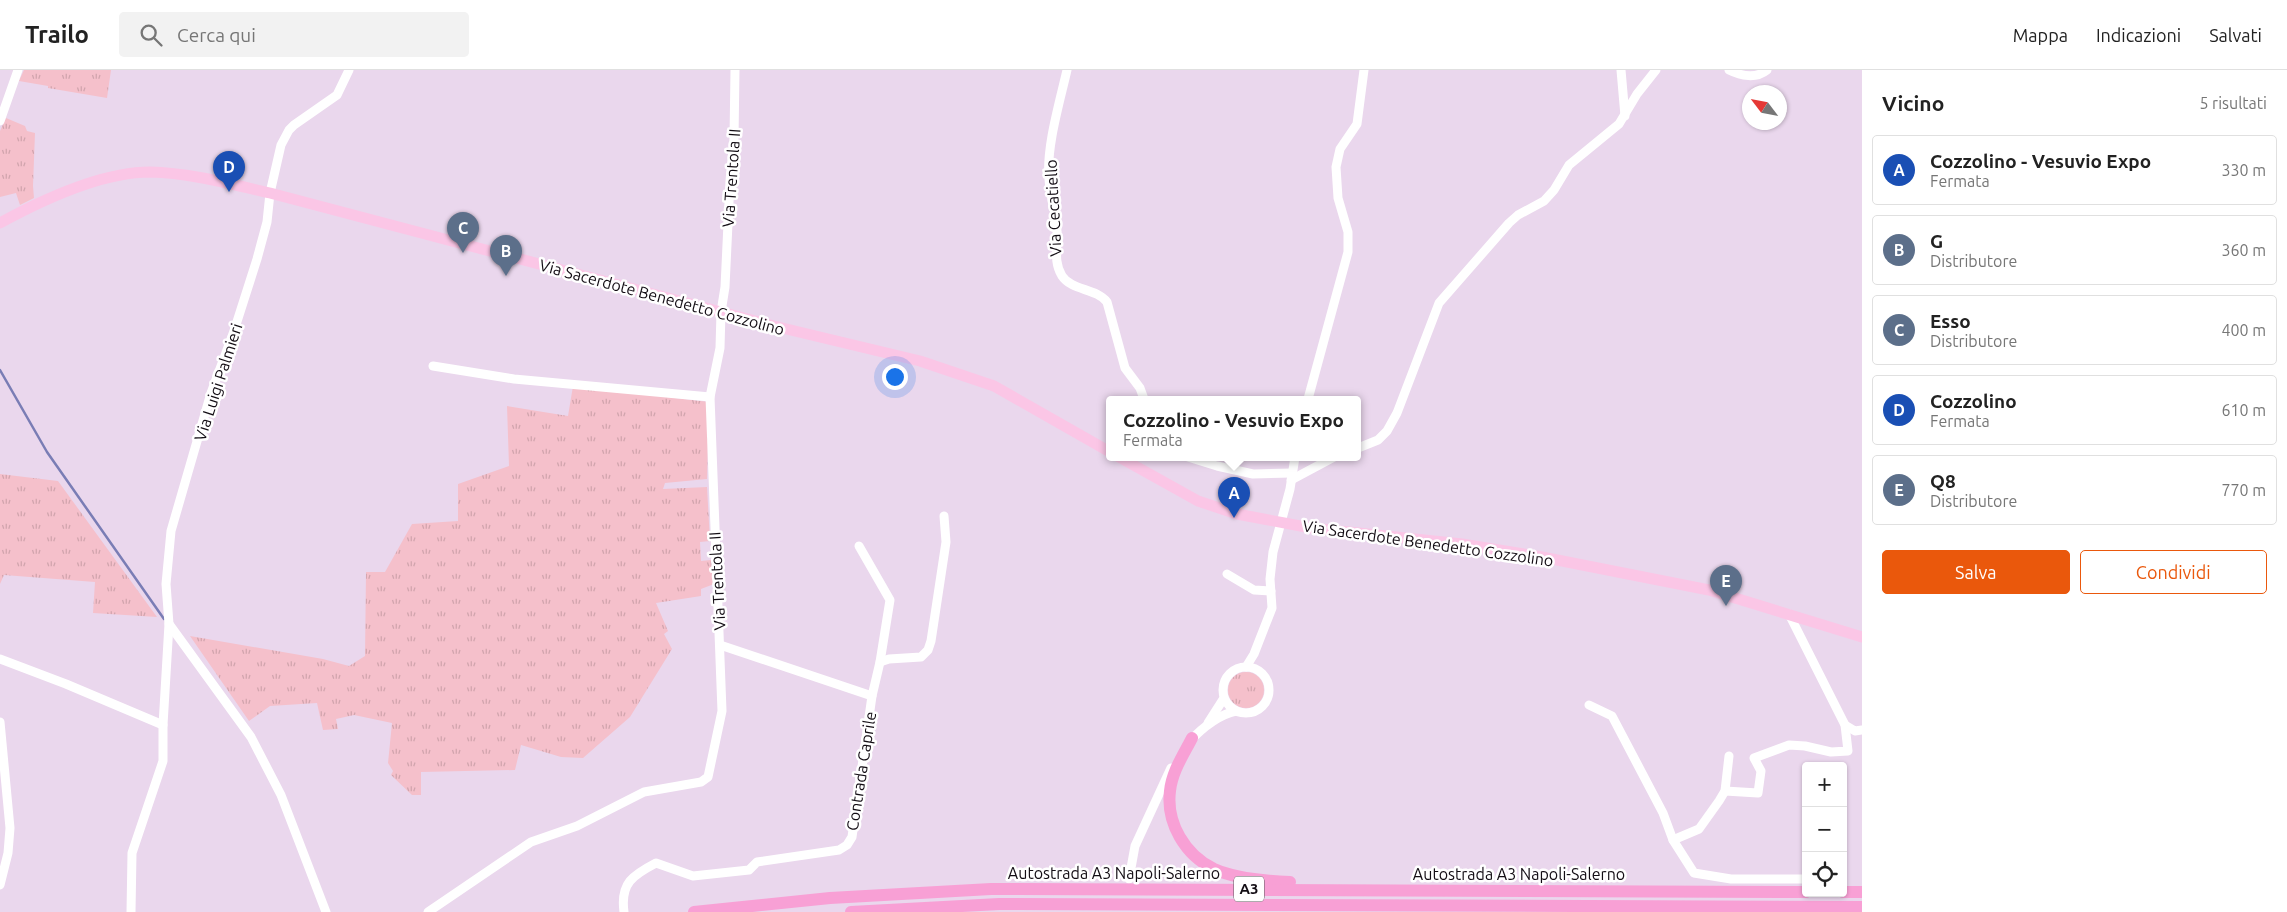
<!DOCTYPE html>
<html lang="it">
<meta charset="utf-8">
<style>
body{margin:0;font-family:Ubuntu,sans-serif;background:#f2f2f2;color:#222}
.controls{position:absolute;right:15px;bottom:15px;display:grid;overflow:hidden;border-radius:5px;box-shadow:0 1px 4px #0004}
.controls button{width:45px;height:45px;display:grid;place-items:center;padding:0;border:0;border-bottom:1px solid #e0e0e0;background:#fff;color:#222;font:25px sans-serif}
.compass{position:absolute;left:1742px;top:15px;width:45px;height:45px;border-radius:50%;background:#fff;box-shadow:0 1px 4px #0004;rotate:302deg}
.you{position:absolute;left:894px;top:306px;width:18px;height:18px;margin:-12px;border:4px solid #fff;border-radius:50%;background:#1a73e8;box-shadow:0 0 0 8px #1a73e833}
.badge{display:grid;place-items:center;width:32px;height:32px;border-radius:50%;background:#ea580c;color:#fff;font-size:16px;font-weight:700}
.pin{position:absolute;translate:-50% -41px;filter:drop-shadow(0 1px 2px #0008)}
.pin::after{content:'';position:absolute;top:26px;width:18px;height:15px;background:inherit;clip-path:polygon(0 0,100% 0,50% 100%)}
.popup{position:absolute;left:1106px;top:326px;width:255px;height:65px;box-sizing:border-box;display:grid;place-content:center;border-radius:5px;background:#fff;filter:drop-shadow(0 1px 4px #0005);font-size:16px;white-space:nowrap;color:#767676}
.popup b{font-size:19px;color:#222}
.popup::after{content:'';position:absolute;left:50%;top:100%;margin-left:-10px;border:10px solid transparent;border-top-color:#fff}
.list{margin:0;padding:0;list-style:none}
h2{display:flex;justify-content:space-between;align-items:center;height:65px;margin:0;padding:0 20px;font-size:21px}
h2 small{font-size:16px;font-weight:400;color:#767676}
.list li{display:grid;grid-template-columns:32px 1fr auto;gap:15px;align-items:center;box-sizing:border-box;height:70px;margin:0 10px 10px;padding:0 10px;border:1px solid #e0e0e0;border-radius:5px}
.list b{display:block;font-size:19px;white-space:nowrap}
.list p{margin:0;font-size:16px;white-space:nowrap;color:#767676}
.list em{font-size:16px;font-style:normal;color:#767676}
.actions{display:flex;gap:10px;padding:15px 20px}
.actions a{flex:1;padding:11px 0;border:1px solid #ea580c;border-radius:5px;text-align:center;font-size:18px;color:#ea580c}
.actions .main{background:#ea580c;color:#fff}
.icon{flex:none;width:28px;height:28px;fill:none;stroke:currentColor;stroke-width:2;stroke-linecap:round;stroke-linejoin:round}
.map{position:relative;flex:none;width:1862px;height:842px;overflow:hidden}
header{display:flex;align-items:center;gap:30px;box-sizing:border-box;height:70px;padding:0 25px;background:#fff;border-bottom:1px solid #e0e0e0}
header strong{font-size:24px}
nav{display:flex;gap:28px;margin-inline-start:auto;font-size:18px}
.search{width:350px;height:45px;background:#f2f2f2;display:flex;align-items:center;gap:12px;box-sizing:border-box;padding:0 18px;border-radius:5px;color:#767676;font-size:19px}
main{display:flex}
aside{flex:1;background:#fff}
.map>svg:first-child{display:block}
.grass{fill:url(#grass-tufts)}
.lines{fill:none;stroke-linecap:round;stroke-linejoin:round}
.stream{stroke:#7a7db5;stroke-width:2.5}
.minor{stroke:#fff;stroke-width:9}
.major{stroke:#fbc6e6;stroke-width:11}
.highway{stroke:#f8a0d5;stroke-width:12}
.labels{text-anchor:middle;stroke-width:5;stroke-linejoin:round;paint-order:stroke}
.shield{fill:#fff;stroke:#5a565a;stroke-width:1}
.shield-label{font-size:15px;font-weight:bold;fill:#130d14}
.street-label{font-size:16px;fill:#130d14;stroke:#fff}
</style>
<header>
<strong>Trailo</strong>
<div class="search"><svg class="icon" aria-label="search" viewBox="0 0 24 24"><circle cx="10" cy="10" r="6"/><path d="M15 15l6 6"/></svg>Cerca qui</div>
<nav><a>Mappa</a><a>Indicazioni</a><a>Salvati</a></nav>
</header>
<main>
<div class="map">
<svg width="1862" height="842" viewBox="0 0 1862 842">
<defs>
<pattern id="grass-tufts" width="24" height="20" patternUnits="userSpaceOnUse" patternTransform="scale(1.25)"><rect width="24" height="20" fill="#f5c0cb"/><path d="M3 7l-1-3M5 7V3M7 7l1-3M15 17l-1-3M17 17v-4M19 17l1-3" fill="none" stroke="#d1a4ad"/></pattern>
</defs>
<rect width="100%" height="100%" fill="#ead7ed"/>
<g class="grass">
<polygon points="24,0 111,0 107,28 48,18 48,16 19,11"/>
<polygon points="6,48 25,56 27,61 35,63 33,116 34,128 20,135 16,123 0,127 0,61"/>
<polygon points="573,316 709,332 707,409 665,413 663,419 707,417 710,471 700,472 701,491 711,490 714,514 701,519 701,526 656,533 668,561 664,564 672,579 630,647 583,688 561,687 521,675 515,700 421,702 421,725 412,725 391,705 393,701 388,693 392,653 354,645 336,649 338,659 323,660 317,633 270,636 249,651 190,566 323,589 349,596 365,586 366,502 385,502 412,454 458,451 458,414 509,396 507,336 568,346"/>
<polygon points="0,404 58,411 157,547 93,543 95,512 4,505 0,514"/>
<circle cx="1246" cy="620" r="18"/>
</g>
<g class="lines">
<polyline class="stream" points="0,300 47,382 164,549"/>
<g class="minor">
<path d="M1067 0C1060 31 1046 77 1049 109 1050 127 1057 144 1057 162 1058 178 1053 191 1062 206 1072 221 1096 218 1107 232L1125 298 1140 318 1144 329"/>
<polyline points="1621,0 1625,46"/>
<path d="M1729 0C1741 6 1756 9 1767 0"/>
<polyline points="0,51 18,0"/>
<polyline points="433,296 514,309 710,327"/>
<polyline points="1308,329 1348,182 1348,162 1338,128 1336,97 1340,79 1357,54 1364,0"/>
<polyline points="1358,378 1378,370 1387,361 1397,343 1439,233 1509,153 1518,145 1544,131 1554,120 1569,95 1619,54 1637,24 1656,0"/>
<polyline points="1188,387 1217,396 1253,404 1292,403"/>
<polyline points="1291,410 1334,387"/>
<polyline points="859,476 890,530 880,592 872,626"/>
<polyline points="1227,504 1254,520 1271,521"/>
<polyline points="169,554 251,667 281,725 326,842"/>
<polyline points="0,589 66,614 163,655"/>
<polyline points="880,592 889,589 921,587 928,580 931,571 946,472 944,446"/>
<polyline points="1246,597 1254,584 1272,538 1270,509 1273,482 1290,419 1295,387"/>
<circle cx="1246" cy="620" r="23"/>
<polyline points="1589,635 1612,646 1663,743 1673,770 1694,803 1731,809 1806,809"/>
<polyline points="0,652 10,758 8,783 0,815"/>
<polyline points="1208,653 1224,628"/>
<polyline points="1845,655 1855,661 1862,660"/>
<path d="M1188 673C1201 659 1217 645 1236 641"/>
<polyline points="1725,721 1758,723 1761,701 1754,688 1789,675 1805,676 1831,682 1848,681 1845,655 1789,544"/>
<polyline points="1673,770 1699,759 1719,731 1725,721 1729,686"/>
<polyline points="1129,809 1135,776 1171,698"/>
<polyline points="131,842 132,783 163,691 163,655 169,554 166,514 171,461 211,323 234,261 257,189 267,152 270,123 281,75 289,60 294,55 337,25 349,0"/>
<polyline points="428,842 531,772 577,756 644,722 701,712 708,707 722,641 710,327 720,278 721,242 725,217 730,111 734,69 735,0"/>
<path d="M624 842C620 813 633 805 656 793L693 806 749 800 757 792 839 780 847 775 852 767 872 626 720 575"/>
</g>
<g class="major">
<path d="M0 153C42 130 101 102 150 102 191 103 230 114 270 123L774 256 920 291 994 316 1110 382"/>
<polyline points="1119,387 1198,431 1237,444 1311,458 1462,474 1542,487 1709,520 1862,567"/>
</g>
<g class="highway">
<path d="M1192 668C1184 684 1172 701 1170 721 1166 753 1185 785 1214 799 1236 809 1266 811 1290 812"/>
<polyline points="1843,822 1862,822"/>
<polyline points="694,842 830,828 991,819 1806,822"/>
<polyline points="851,842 999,834 1862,837"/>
</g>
</g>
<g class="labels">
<rect class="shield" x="1234" y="806.5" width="30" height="25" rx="4"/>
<g class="shield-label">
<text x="1249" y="824">A3</text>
</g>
<g class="street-label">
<text transform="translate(731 108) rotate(-86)" y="6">Via Trentola II</text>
<text transform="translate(1053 138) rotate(-93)" y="6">Via Cecatiello</text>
<text transform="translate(662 227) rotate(15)" y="6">Via Sacerdote Benedetto Cozzolino</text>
<text transform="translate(218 312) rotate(-72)" y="6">Via Luigi Palmieri</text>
<text transform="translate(1428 473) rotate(8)" y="6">Via Sacerdote Benedetto Cozzolino</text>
<text transform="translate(717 511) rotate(-93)" y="6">Via Trentola II</text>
<text transform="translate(861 701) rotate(-81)" y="6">Contrada Caprile</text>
<text x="1114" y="809">Autostrada A3 Napoli-Salerno</text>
<text x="1519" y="810">Autostrada A3 Napoli-Salerno</text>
</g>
</g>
</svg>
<div class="controls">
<button>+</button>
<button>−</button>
<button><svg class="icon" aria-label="locate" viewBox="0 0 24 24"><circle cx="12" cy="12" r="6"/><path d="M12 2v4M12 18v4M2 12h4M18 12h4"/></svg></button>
</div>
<svg class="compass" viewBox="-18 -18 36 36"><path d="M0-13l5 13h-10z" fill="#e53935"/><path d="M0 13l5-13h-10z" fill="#767676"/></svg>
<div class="you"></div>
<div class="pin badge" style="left:1234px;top:448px;background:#1a4fb4">A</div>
<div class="popup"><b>Cozzolino - Vesuvio Expo</b>Fermata</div>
<div class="pin badge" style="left:506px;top:206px;background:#5c6f8a">B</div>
<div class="pin badge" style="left:463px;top:183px;background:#5c6f8a">C</div>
<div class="pin badge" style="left:229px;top:122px;background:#1a4fb4">D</div>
<div class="pin badge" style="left:1726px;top:536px;background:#5c6f8a">E</div>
</div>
<aside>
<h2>Vicino<small>5 risultati</small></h2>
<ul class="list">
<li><span class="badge" style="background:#1a4fb4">A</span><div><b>Cozzolino - Vesuvio Expo</b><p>Fermata</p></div><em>330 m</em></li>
<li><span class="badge" style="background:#5c6f8a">B</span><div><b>G</b><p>Distributore</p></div><em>360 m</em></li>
<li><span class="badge" style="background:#5c6f8a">C</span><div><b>Esso</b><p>Distributore</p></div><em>400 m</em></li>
<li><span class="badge" style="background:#1a4fb4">D</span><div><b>Cozzolino</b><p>Fermata</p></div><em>610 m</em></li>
<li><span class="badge" style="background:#5c6f8a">E</span><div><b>Q8</b><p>Distributore</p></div><em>770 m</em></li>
</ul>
<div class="actions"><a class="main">Salva</a><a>Condividi</a></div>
</aside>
</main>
